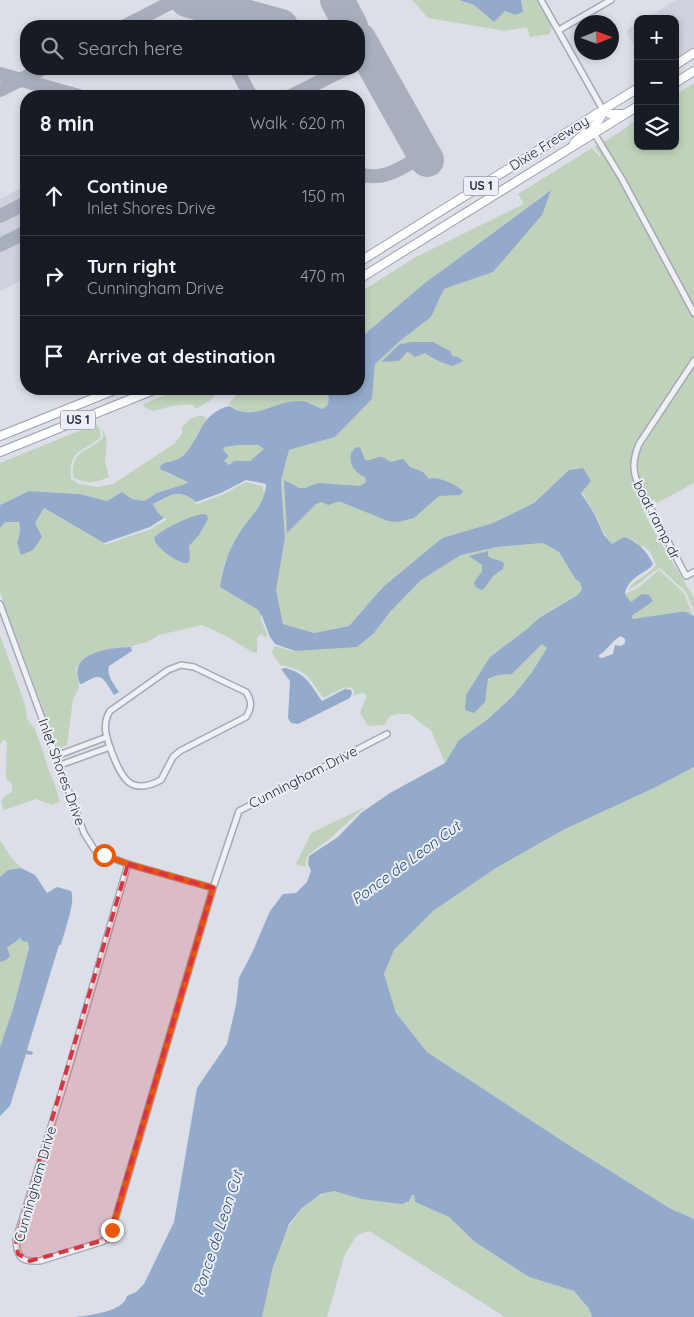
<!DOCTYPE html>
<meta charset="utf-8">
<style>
body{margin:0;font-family:Quicksand,sans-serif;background:#242831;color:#f1f3f6}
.controls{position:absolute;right:15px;top:15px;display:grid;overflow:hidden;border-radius:10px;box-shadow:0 2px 8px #0003}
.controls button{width:45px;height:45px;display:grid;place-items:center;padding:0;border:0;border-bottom:1px solid #363941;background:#171b24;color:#f1f3f6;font:25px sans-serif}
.compass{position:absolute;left:574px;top:15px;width:45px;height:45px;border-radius:50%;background:#171b24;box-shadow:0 2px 8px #0003;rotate:89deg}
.stop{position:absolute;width:15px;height:15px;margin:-11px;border:4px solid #ea580c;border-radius:50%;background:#fff}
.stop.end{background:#ea580c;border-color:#fff;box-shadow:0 1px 5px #0008}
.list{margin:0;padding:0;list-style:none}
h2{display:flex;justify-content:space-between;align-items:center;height:65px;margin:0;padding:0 20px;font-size:21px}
h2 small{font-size:16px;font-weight:400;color:#9ea1a6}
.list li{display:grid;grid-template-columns:32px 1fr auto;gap:15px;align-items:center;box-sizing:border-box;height:80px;padding:0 20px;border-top:1px solid #363941}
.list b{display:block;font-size:19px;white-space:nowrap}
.list p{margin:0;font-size:16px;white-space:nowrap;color:#9ea1a6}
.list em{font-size:16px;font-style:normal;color:#9ea1a6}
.icon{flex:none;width:28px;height:28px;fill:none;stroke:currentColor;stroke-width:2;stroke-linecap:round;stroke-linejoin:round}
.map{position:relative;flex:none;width:694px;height:1317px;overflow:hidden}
.search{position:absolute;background:#171b24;box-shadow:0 2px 8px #0003;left:20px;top:20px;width:345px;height:55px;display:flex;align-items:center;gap:12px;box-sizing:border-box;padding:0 18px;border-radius:20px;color:#9ea1a6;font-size:19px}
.panel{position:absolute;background:#171b24;box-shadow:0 2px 8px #0003;left:20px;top:90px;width:345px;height:305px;border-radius:20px}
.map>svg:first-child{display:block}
.built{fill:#cdd2dd}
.green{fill:#c0d2bc}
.water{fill:#93aacb;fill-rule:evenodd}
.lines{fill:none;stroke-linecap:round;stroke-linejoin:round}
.taxiway{stroke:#a8aebc;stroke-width:14}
.runway{stroke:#a8aebc;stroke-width:34}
.street-casing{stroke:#a5a9b5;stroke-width:8}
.primary-casing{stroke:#9aa3b4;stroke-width:10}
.street{stroke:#eff1f5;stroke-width:5}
.primary{stroke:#fff;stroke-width:8}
.route{stroke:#ea580c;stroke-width:6}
.marked{fill:#d93442;fill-opacity:0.2;stroke:#d93442;stroke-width:4;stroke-dasharray:10 6;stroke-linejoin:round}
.labels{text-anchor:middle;stroke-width:4;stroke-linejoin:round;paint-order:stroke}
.shield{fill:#ebeff5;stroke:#606676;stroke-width:1}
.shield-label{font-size:12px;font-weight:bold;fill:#242c3f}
.street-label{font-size:14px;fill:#242c3f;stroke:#ebeff5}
.water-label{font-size:15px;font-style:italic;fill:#2b4876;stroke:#ebeff5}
</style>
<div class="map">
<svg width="694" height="1317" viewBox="0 0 694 1317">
<rect width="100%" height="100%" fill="#dcdfe7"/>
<g class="built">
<polygon points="676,0 694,0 694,47 675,58 675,19 645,19"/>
<polygon points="638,23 638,54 626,31"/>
<polygon points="26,185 26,278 0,291 0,199"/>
</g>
<g class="green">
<polygon points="412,0 459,0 474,5 494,22 505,11 515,15 522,2 521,0 541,0 553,21 550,34 530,37 527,27 505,31 428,18"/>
<path d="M694 83V483L657 503 654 499 641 506 651 526 694 598V611L686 592 660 568C649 573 640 585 628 590 634 578 649 576 656 565L650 552 642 545 641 548 635 541 612 544C602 532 601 525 594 512 586 498 576 485 569 470L534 503 493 523 442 538 383 587 349 626 314 633 283 624 276 590 285 538 281 481 289 450 335 437 372 399 375 364 400 341 431 317 444 289 493 272 550 190 437 274 359 339V293L414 258 524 204 518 194 592 148 600 157V154L594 147 609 139 638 119V146H675V95Z"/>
<path d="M182 389H222L208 402 196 409 193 405C179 404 167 407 154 411L145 408 143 404Z"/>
<path d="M242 389H326L329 399 327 407 322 409C315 406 307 401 300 401 271 401 256 425 228 404Z"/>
<path d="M197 416H203L207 419C197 429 191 456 177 461 174 462 171 461 169 461L164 472 188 481 185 484 157 493 144 501 132 499 122 492 107 501 79 494 29 491 0 505V463L96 424 99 427 101 437C82 454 69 447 71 479L79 484 98 487 113 484 174 444 182 434V427L190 419Z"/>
<path d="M102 428 107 439 105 462 109 477C97 483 84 484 73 477 72 449 85 454 103 438Z"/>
<polygon points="238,445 258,445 264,449 250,461 235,461 229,465 224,461 223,450 225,447"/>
<path d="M246 482 263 486V492L265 491V498L240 532 224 564 220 586 257 609 262 616 260 617 267 634 266 638 261 634 257 638V653L252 652 228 637 202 625 159 635 146 643H141L131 647 103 650 86 658 76 669 79 688 73 699 67 745 58 749 0 592V528L5 522H18L20 532 17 543 21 555 35 523 44 508 104 543V545L151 529 166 520V518H164L158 513 153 504C171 496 178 488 196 502L194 503 197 504 222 495Z"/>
<path d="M543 543 559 552 576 580 580 582 582 590 576 596 540 617 527 629 490 657 485 702 488 680 498 675 512 674 542 644 547 648 532 672 513 696 488 719 459 740 445 763 431 730 423 725 410 714H397L390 716 384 725 368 726 360 713 367 695 362 693 353 696 354 692 352 688 349 687 345 689 343 688 323 698C308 676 307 670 280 665L272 653 274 646 296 652 295 651 374 633 390 612 421 580 461 555 496 547Z"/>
<polygon points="659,570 684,593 693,616 686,612 679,612 634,619 632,617 637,613 625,594 638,588"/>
<polygon points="0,635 25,704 27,719 35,729 46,761 48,769 53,780 60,801 52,805 36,799 4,810 1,802 5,796 12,792 12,784 6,778 7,742 4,739 0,744"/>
<polygon points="694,767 694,1219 671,1209 564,1142 427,1052 396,1013 384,974 394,950 433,911 496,868 565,829 654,788"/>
<polygon points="365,807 328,840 308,855 305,864 307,867 296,864 311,833"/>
<polygon points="0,840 11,857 21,868 8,870 0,877"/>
<polygon points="0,901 25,931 29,948 13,1009 0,1047"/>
<path d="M334 1191 361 1199 414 1195 415 1202 449 1217 475 1242 529 1277 574 1291 589 1310 592 1317H505L369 1231 357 1235 345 1254 327 1317H262C272 1273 281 1202 334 1191Z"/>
</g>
<g class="water">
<polygon points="459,0 521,0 523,12 515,15 505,11 494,22 474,5"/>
<path d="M551 190 542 215 493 272 444 289 431 317 400 341 375 364 372 399 335 437 289 450 281 481 285 538 276 590 283 624 314 633 349 626 383 587 442 538 493 523 534 503 569 470 583 468 591 481 581 493 594 513 604 535 612 544 624 537C638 542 647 551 653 564L651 567C640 575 627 580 625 594L631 602 642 594 649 595 653 601 632 616 633 619 679 612H686L694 616V767L654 788 565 829 496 868 433 911 394 950 384 974 396 1013 427 1052 564 1142 671 1209 694 1219V1317H592L589 1309 574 1291 529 1277 475 1242 449 1217 415 1202 414 1195H412L409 1201 402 1204 361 1199 334 1191 321 1194 302 1208 289 1224 273 1267 262 1317H76C90 1315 123 1312 127 1296L136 1292 144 1284 174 1222 197 1088 227 1044 236 1005 239 978 252 953 270 911 283 894 296 893 307 882 311 871 308 864 309 856 338 837 361 813 390 793 445 763 459 740 488 719 513 696 532 672 547 648 542 644 512 674 498 675 488 679 485 702 474 713 465 710 466 695 490 657 527 629 539 618 576 596 582 590 580 582 576 580 559 552 543 543 497 547 461 555 421 580 390 612 374 633 357 647 295 651 275 644 270 637 262 616 257 609 220 587C223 566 229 549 240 532 251 515 265 505 266 484L246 480 221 493 196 502C179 488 171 495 153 504L158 513 164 518 150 527 104 543 44 508 35 523 42 537 33 550 21 555 17 543 20 532 19 522H5L0 528V505L29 491 79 494 107 501 122 492 132 499 144 501 157 493 185 484 188 482 160 469 161 465C169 460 178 462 185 454 202 435 199 415 229 406 256 423 273 400 300 401 307 401 315 406 322 409L327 406 329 399 326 389H359V339L425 283ZM238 445H258L264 449 250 461H234L229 465 224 461 228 457V455L223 450 225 447ZM621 636 625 639V643L621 646 615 645 613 654 602 658 599 657V655C608 650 612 640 621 636Z"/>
<path d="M411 342H433L450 351 452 356 458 357 463 361 453 366C442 363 434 359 425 353L415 357 410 353 407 352 399 361 381 362 401 343 402 344Z"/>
<path d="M360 447 365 460C379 461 376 451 390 462L403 459 410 467 423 472 429 479C438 476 455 484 463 491L460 495 439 496 414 518 398 522 388 521 341 502H337L328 505 322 502 316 504 287 533 284 480 299 488H305L318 483 360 486 366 482 365 477C354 472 349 465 351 453L355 448Z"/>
<path d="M202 514 207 515 208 519 199 535 189 546 190 559 188 563C179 564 156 549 154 538 162 529 190 516 202 514Z"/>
<path d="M488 551V556C492 560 498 559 504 563L503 569 493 576 484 589 481 590C467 584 479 578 482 571V565L469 556Z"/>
<path d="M131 647 132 651 109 666C106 675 114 684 119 692L114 695C102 677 103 671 82 684H80C67 652 109 648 131 647Z"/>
<path d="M285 668C306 673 310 684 322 701L345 689 351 690 352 693 350 698 298 724 291 723 288 718 290 681 281 669Z"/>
<path d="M21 868 35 875 47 893 57 887 71 891C76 902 64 932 61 945H59L27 1050 33 1052 32 1055 26 1054 10 1106 0 1116V1047L13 1009 29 948 28 942 22 941 20 937C17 942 11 944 7 948L10 956 6 960 0 962V877L8 870Z"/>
</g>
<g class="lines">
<g class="taxiway">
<polyline points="197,0 212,26"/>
<polyline points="125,26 176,0"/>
<polyline points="359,56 365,50"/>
<polyline points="236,69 251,96"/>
<polyline points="0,74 79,96"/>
<polyline points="0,90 42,69"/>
<polyline points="291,96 345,69"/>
<path d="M359 174C385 182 402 167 424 155"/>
<polyline points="0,216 26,203"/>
<polyline points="0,245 26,232"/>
</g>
<g class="runway">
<polyline points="187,0 281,26"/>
<polyline points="337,0 351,26"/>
<polyline points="359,39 427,160"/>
</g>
<g class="street-casing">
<g id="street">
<polyline points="541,0 603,110"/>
<polyline points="559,30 611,0"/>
<polyline points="594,133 622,179 694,313"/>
<path d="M694 361 639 444C633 459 632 470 638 484L686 576 694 572"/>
<polyline points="0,604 84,833 94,849 104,855 128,864 213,888"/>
<path d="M181 665 194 667 246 692C252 701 252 707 246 717L180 751 173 757 161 780C131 796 122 779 112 753 107 739 101 725 110 711L168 670Z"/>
<polyline points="56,756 107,737"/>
<polyline points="60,765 110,747"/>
<path d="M128 864 69 1068 16 1240C17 1259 22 1262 40 1261L101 1242 108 1239 112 1230 213 888 239 811 387 734"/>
</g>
</g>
<g class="primary-casing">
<g id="primary">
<polyline points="675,65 694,53"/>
<polyline points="675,83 694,71"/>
<polyline points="603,110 610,114 624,114"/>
<path d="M574 143C583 133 602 124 603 110"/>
<polyline points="359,262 638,88"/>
<polyline points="359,279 638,106"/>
<polyline points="0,436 117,389"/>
<polyline points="0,452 156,389"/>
</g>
</g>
<use href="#street" class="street"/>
<use href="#primary" class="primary"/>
</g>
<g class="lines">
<polyline class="route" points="104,855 128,864 213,888 112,1230"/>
</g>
<path class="marked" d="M128 864 213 888 108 1239 30 1261 18 1254 16 1240Z"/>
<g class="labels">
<g class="shield">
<rect x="463.5" y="176.5" width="35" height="19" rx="4"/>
<rect x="60.5" y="410.5" width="35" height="19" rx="4"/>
</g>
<g class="shield-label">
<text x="481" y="190">US 1</text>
<text x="78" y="424">US 1</text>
</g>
<g class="street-label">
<text transform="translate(549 143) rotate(-32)" y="5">Dixie Freeway</text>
<text transform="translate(657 520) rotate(63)" y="5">boat ramp dr</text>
<text transform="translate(62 772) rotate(70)" y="5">Inlet Shores Drive</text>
<text transform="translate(303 777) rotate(-27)" y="5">Cunningham Drive</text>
<text transform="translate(35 1184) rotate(-74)" y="5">Cunningham Drive</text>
</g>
<g class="water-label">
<text transform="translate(406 863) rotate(-36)" y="5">Ponce de Leon Cut</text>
<text transform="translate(218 1233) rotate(-72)" y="5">Ponce de Leon Cut</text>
</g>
</g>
</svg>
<div class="controls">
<button>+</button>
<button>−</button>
<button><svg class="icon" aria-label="layers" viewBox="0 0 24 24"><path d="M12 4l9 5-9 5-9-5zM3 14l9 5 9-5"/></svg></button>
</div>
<svg class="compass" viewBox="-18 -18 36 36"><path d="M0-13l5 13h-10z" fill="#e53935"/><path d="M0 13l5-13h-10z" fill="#9ea1a6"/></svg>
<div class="stop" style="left:104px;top:855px"></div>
<div class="stop end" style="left:112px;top:1230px"></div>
<div class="search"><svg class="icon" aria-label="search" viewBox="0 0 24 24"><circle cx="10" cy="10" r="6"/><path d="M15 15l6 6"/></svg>Search here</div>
<section class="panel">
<h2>8 min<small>Walk · 620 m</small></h2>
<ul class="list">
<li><svg class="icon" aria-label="ahead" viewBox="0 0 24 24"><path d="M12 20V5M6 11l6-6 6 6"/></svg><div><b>Continue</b><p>Inlet Shores Drive</p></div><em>150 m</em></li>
<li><svg class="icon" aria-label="right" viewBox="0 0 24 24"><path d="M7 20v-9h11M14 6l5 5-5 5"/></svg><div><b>Turn right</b><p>Cunningham Drive</p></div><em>470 m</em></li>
<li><svg class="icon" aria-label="arrive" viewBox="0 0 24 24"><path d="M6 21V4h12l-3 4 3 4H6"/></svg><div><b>Arrive at destination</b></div></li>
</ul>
</section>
</div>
